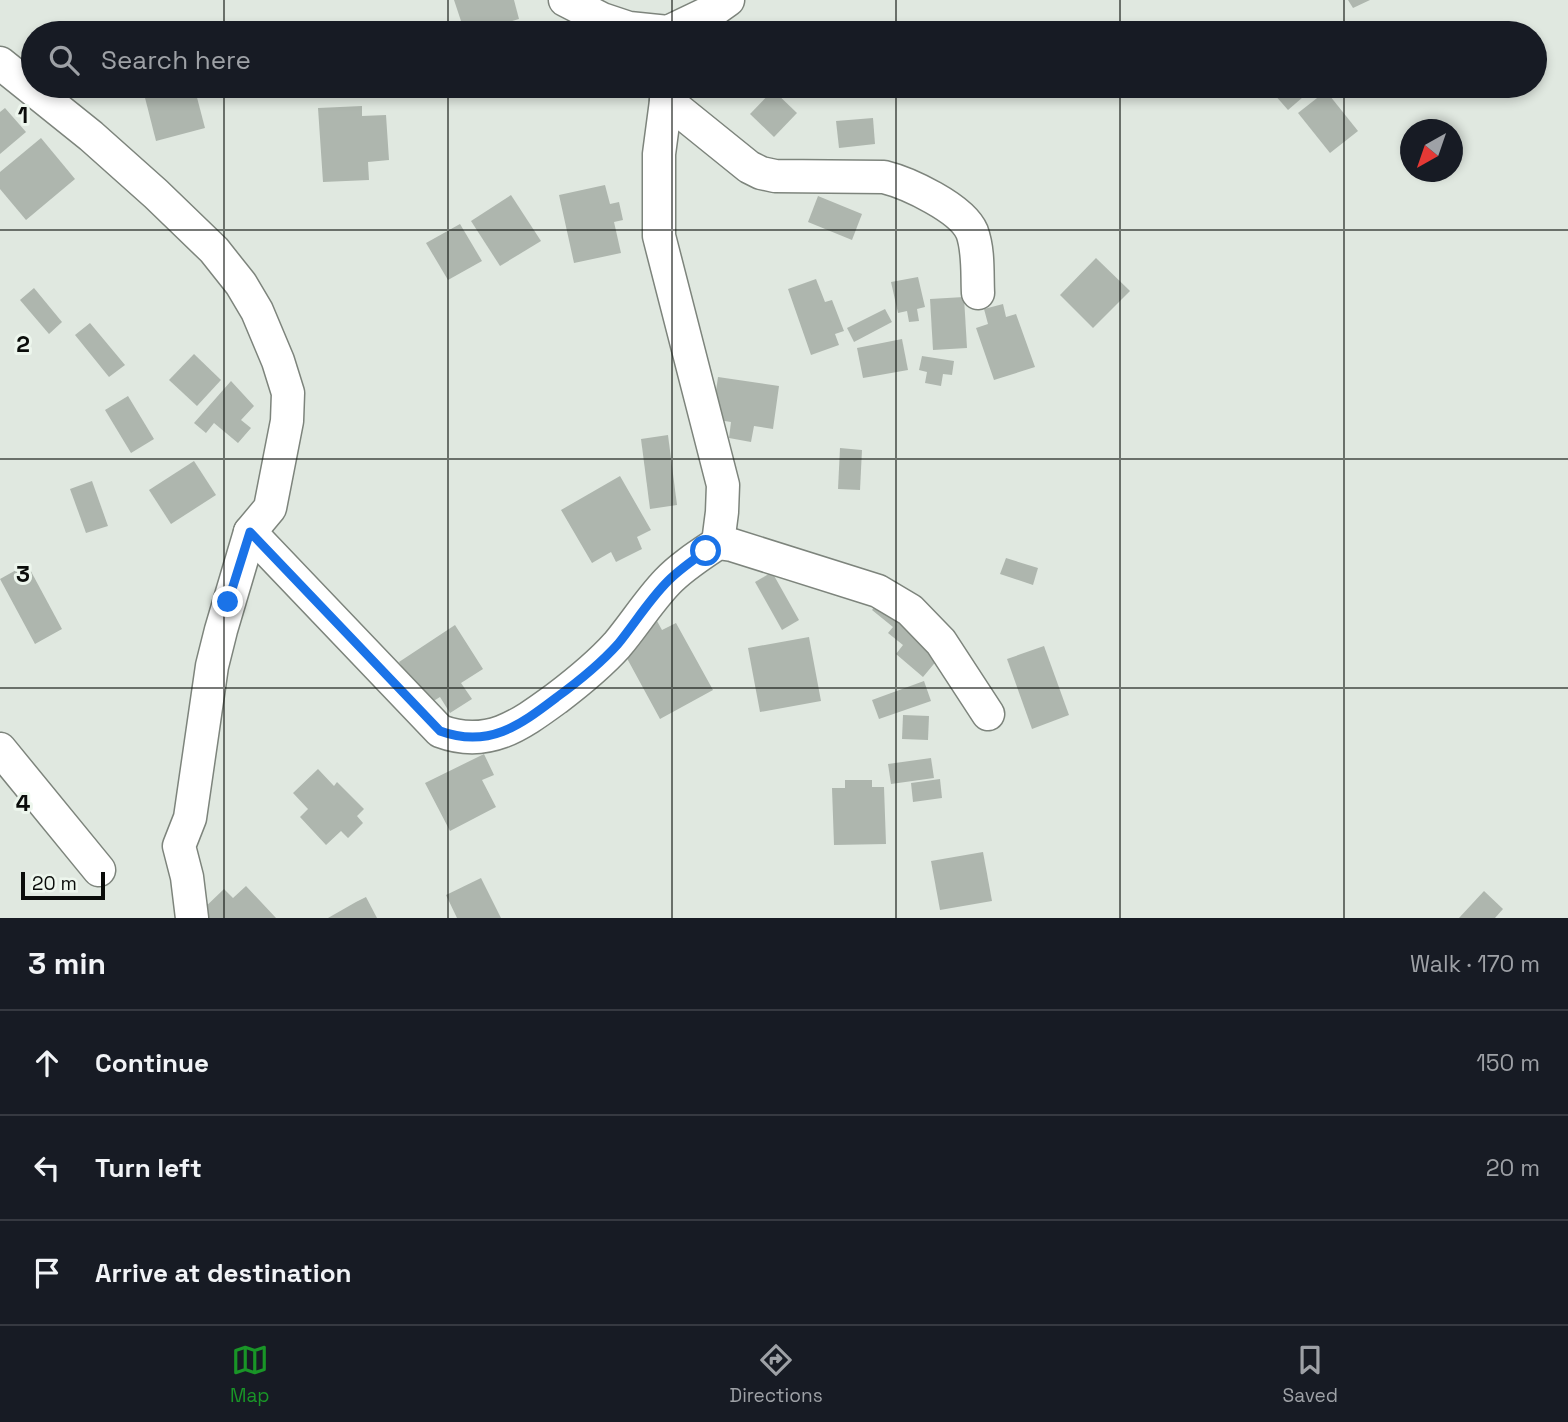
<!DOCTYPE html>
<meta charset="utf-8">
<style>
body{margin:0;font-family:"Space Grotesk",sans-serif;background:#20242c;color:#f1f3f6}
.compass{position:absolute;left:1400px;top:119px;width:63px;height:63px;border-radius:50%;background:#171b24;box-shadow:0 4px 10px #0003;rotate:220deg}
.scale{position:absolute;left:21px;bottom:18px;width:84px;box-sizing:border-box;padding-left:7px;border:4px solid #0a0c0a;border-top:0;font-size:19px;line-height:24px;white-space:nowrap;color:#0a0c0a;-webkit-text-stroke:5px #edf6ed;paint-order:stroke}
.stop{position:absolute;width:21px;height:21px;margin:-16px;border:5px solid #1a73e8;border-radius:50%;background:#fff}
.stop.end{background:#1a73e8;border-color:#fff;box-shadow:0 2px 7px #0008}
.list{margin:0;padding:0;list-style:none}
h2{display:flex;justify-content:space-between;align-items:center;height:91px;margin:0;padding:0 28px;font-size:30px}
h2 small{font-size:23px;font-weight:400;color:#9ea1a6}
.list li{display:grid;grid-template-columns:46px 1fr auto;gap:21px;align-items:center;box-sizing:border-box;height:105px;padding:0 28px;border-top:2px solid #363941}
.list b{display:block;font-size:26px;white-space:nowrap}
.list em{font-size:23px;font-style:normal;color:#9ea1a6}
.icon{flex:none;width:38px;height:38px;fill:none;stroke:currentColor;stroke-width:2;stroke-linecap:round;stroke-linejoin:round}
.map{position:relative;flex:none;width:1568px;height:918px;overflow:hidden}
.search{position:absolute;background:#171b24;box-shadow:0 4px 10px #0003;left:21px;right:21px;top:21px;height:77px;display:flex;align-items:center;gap:18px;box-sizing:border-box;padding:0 24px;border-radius:38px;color:#9ea1a6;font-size:26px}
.sheet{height:406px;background:#171b24}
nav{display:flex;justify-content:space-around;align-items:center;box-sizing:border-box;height:98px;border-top:2px solid #363941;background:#171b24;font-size:19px;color:#9ea1a6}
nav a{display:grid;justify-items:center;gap:4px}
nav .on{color:#199527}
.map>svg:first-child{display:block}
.building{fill:#aeb6ae}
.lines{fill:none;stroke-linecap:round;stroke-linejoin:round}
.minor-casing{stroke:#7d847c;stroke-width:35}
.minor{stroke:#fff;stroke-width:32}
.route{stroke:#1a73e8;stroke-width:9}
.grid{fill:none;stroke:#0a0c0a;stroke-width:2;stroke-opacity:0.55}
.grid-label{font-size:23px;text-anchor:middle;font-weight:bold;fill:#0a0c0a;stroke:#edf6ed;stroke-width:6;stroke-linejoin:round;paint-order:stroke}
</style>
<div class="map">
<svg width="1568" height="918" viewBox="0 0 1568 918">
<rect width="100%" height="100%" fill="#e0e8e0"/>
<g class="building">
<polygon points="454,0 514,0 519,19 472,33 465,33"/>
<polygon points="1348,0 1370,0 1353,8"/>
<polygon points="142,86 194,86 205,128 156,141"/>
<polygon points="804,86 819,86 809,93"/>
<polygon points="1267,86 1306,86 1310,91 1288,110"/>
<polygon points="773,90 797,113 774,137 750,114"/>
<polygon points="1326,91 1358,131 1330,153 1298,113"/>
<polygon points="362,106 362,116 386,115 389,160 368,162 369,180 323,182 318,108"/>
<polygon points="5,108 26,132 0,154 0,112"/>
<polygon points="873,118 875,144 839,148 836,121"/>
<polygon points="41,138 75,179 26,220 0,189 0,172"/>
<polygon points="605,185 610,204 619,202 623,220 614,222 621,253 574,263 559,195"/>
<polygon points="511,195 541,241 500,266 471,221"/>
<polygon points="818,196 862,214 852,240 808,222"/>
<polygon points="460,224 482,261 448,280 426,243"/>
<polygon points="1096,258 1130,291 1093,328 1060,295"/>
<polygon points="918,277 925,307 917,309 919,321 909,322 907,311 898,313 891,282"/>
<polygon points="816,279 825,302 832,300 844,331 835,334 839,345 811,355 788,289"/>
<polygon points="34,288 62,322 49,334 20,300"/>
<polygon points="964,297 967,348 933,350 930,299"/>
<polygon points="1003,304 1006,317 1016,314 1035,367 994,380 976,328 988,324 984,309"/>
<polygon points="885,309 892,322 854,342 847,328"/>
<polygon points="90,323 125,365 109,377 75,335"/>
<polygon points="902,339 908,370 863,378 857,348"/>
<polygon points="194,354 221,380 197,406 169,380"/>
<polygon points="922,356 954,361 952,375 943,374 941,386 925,383 927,372 919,370"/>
<polygon points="718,377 779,386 773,429 754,426 751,442 729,438 731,422 712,419"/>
<polygon points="231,381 254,406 241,420 251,428 238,443 214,423 206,433 194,423"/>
<polygon points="128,396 154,439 131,453 105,410"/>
<polygon points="668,435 677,505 650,509 641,439"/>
<polygon points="840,448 862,450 860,490 838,489"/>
<polygon points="194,461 216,495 171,524 149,490"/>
<polygon points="620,476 651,530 637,537 642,549 616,562 611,552 592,563 561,510"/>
<polygon points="92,481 108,526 86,533 70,489"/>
<polygon points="1006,558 1038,568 1033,585 1000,574"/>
<polygon points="27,564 62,629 35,644 0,579"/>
<polygon points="772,572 799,620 782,630 755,582"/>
<polygon points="883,596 943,653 923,677 896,654 903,645 888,633 893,627 872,610"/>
<polygon points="657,621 662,630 676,623 713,690 660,719 623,651 641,642 636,632"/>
<polygon points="455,625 483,669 461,683 472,699 450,713 440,697 427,705 399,662"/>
<polygon points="809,637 821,701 760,712 748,648"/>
<polygon points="1044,646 1069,715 1032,729 1007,659"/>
<polygon points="924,681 931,701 879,719 872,700"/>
<polygon points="903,715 929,716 928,740 902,739"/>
<polygon points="484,754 494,775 482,780 496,807 450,831 425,783"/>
<polygon points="931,758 934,778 891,784 888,764"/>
<polygon points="318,769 334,786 337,782 364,809 357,816 363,823 348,838 341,831 326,845 300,817 308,809 293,793"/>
<polygon points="940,779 942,798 913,802 911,783"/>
<polygon points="845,780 872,780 872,787 884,787 886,844 834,845 832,788 845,788"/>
<polygon points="983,852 992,901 940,910 931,861"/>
<polygon points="481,878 501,918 457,918 446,895"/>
<polygon points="246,886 276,918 208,918 201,911 224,889 233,898"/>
<polygon points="1484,891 1503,909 1495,918 1459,918"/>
<polygon points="366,897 377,918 328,918 356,902"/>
</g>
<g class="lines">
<g class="minor-casing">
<g id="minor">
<polyline points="565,0 602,19 629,28 668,32 714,10 728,0"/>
<polyline points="0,63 91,136 156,194 214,250 241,284 257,311 278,361 288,393 287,421 270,508 250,532 221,630 212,666 190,818 179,846 187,877 192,918"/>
<polyline points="668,86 659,154 659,236 723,485 722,512 718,543"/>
<path d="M666 100 749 167 761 173 775 176 884 177C908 183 962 208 972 232 979 251 977 274 978 293"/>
<path d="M250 532 440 731C488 749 520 725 557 698 578 682 599 665 617 645 634 625 648 602 667 582 681 567 700 555 718 543L732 545 878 591 910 610 941 642 988 714"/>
<polyline points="0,749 99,870"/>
</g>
</g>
<use href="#minor" class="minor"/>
</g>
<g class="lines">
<path class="route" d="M228 602 250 532 440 731C489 749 520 725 557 697 579 681 600 664 618 644 635 623 649 600 668 581 680 569 693 560 706 551"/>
</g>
<path class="grid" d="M224 0V33M448 0V33M672 0V33M896 0V33M1120 0V33M1344 0V33M224 86V918M448 86V918M672 86V918M896 86V918M1120 86V918M1344 86V918M0 230H1568M0 459H1568M0 688H1568"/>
<g class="grid-label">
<text x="23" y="123">1</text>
<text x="23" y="352">2</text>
<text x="23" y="582">3</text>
<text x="23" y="811">4</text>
</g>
</svg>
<svg class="compass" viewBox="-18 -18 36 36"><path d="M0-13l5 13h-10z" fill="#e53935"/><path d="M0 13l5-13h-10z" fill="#9ea1a6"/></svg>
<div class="scale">20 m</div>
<div class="stop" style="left:706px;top:551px"></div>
<div class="stop end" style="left:228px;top:602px"></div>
<div class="search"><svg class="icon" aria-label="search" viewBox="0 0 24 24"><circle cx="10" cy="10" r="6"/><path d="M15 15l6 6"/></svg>Search here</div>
</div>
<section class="sheet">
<h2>3 min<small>Walk · 170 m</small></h2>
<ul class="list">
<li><svg class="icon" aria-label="ahead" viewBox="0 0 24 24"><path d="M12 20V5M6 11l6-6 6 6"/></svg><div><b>Continue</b></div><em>150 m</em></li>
<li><svg class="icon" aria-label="left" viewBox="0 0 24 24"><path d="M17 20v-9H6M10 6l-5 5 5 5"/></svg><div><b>Turn left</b></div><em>20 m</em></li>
<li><svg class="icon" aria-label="arrive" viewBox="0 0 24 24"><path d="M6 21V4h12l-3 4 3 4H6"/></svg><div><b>Arrive at destination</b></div></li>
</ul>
</section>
<nav>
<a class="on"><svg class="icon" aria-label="map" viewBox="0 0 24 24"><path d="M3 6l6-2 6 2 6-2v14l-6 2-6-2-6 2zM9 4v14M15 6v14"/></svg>Map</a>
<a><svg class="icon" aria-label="directions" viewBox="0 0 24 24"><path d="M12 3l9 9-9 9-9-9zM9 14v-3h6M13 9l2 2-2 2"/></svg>Directions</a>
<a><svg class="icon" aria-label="saved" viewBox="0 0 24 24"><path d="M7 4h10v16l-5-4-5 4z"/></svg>Saved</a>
</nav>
